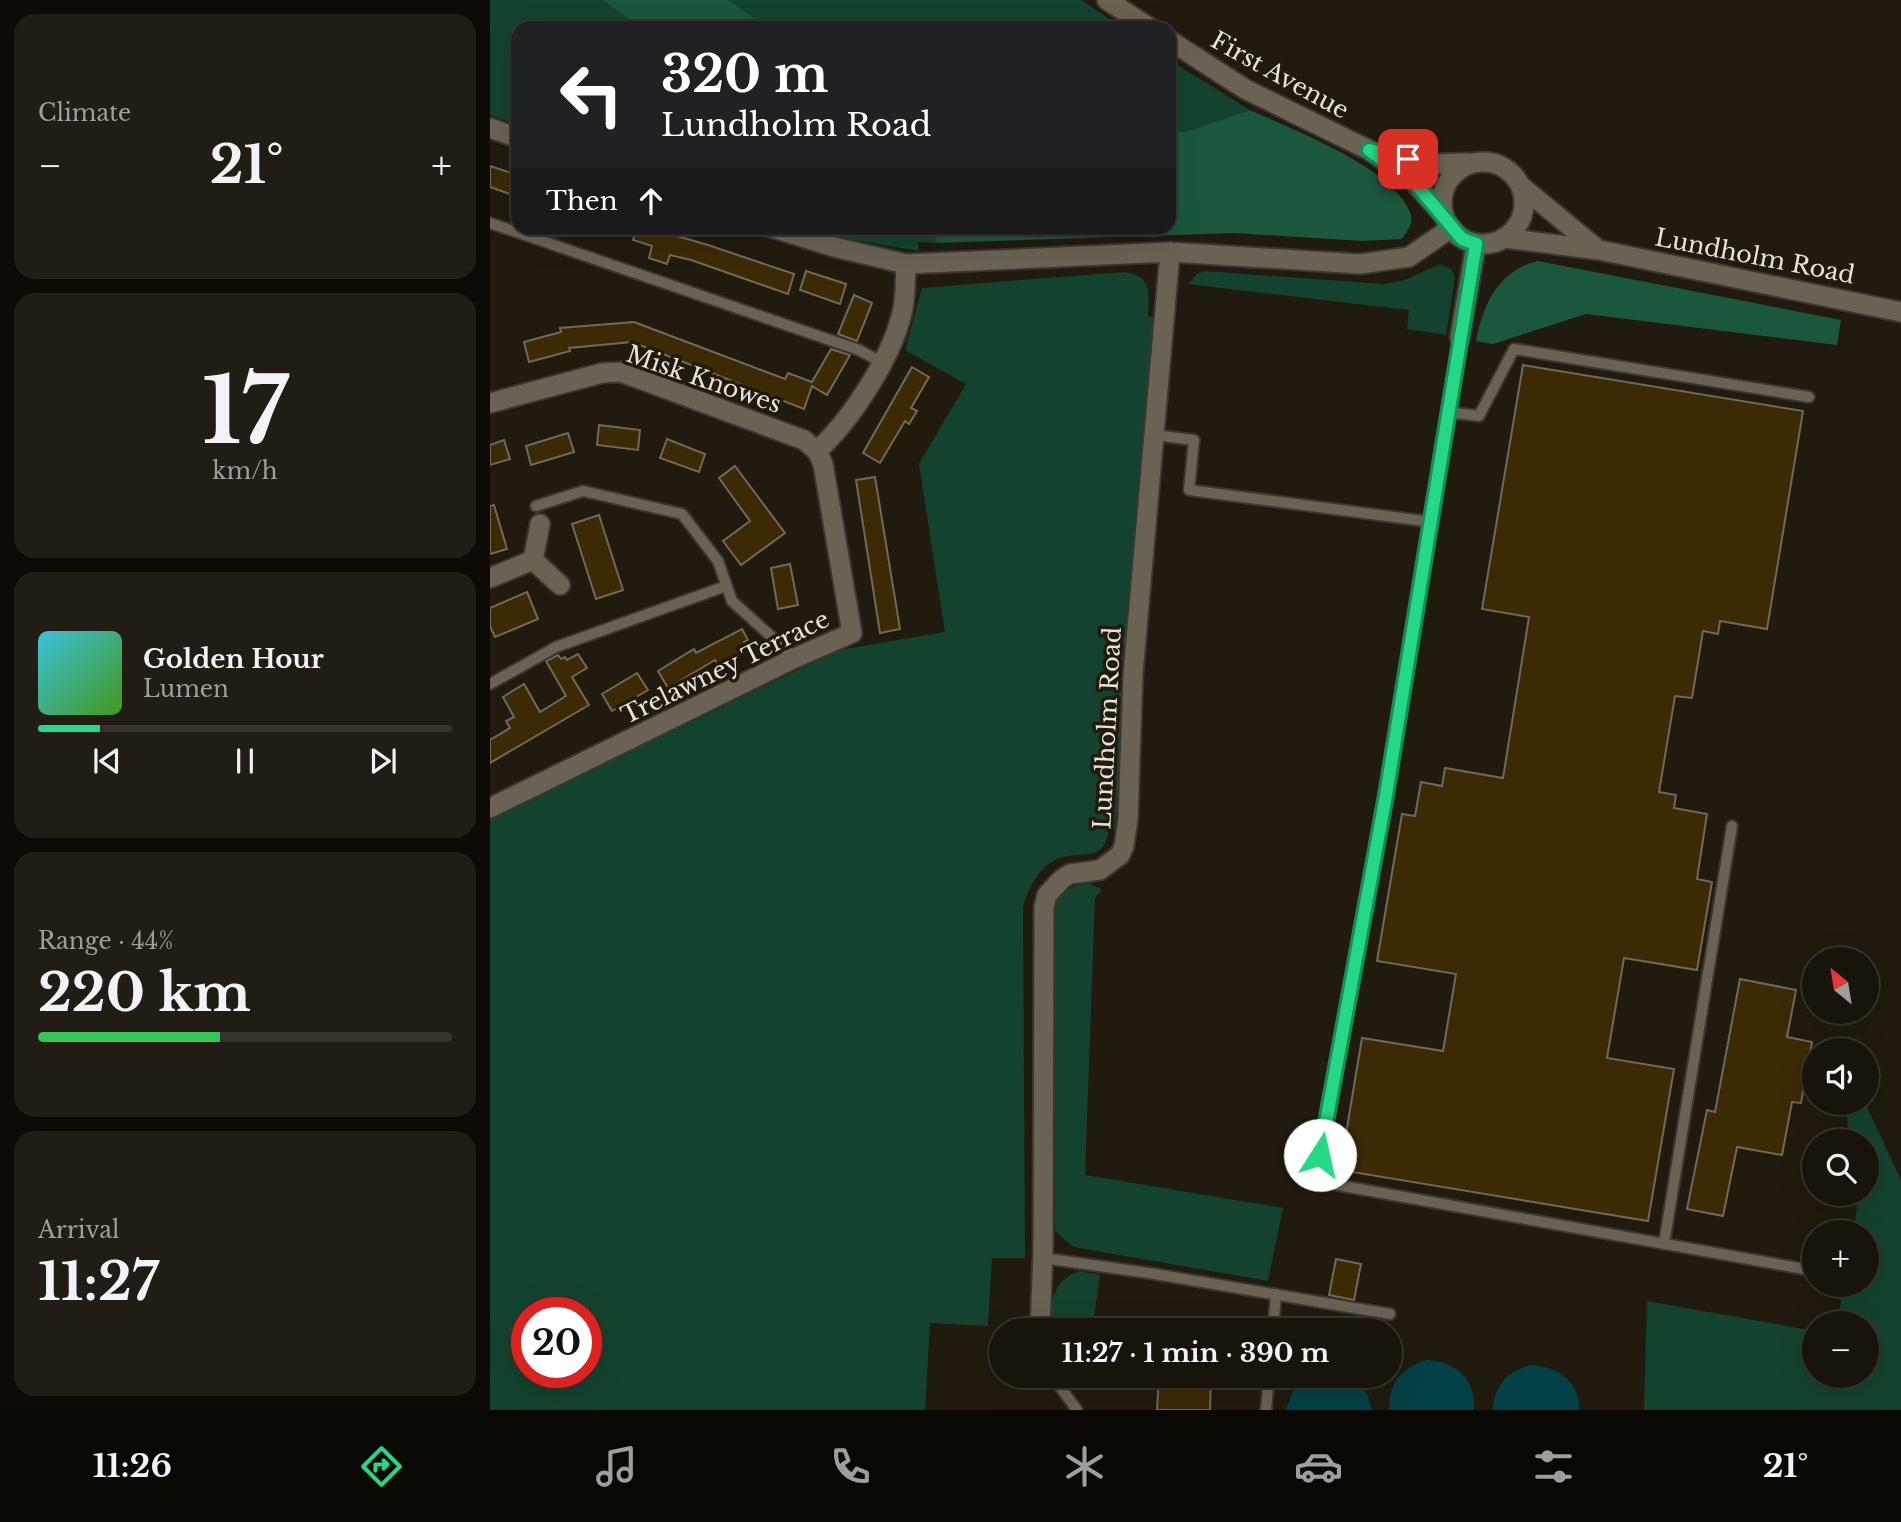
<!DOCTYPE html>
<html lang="en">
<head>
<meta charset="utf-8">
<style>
	body { margin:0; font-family:"Libre Baskerville",serif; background:#221d14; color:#f1f3f6; height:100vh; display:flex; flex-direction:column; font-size:26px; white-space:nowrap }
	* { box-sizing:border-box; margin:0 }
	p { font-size:23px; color:#9f9e9d }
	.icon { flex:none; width:38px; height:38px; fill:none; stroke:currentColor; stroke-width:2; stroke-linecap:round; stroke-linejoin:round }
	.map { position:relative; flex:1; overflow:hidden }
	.sheet { display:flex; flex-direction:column; gap:14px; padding:14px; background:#0e0b06; width:490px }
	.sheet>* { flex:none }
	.hud { position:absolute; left:21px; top:21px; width:665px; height:214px; border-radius:21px; box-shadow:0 7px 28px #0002,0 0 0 2px #37332c; background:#202124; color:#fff; overflow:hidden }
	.needle { width:46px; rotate:330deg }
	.buttons { position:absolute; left:1312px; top:947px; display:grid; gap:14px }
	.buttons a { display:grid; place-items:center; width:77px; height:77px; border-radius:50%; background:#19140b; box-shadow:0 7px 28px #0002,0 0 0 2px #37332c; font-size:35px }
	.speed { position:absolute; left:21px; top:1297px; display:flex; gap:14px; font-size:35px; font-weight:700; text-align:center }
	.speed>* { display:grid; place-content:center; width:91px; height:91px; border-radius:50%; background:#19140b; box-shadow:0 7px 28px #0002,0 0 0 2px #37332c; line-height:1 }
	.speed .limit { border:10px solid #d22; background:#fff; color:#111 }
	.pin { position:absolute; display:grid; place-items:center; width:60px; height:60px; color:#fff; margin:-30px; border-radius:14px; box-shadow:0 4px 10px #0006 }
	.me { position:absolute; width:77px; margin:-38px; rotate:10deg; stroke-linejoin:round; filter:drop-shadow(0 0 5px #0008) }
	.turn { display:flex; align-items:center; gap:24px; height:147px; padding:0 35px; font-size:32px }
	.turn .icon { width:91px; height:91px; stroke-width:2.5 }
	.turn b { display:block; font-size:49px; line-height:60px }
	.then { display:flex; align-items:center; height:66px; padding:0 35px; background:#0003; gap:14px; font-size:26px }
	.big { font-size:52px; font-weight:700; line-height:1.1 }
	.sheet .widget { flex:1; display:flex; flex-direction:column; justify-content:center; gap:10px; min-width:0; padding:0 24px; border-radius:21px; background:#221d14 }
	.sheet .dial { align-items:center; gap:0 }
	.dial b { font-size:91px; line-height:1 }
	.song { display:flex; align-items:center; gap:21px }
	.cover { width:84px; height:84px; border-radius:10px; background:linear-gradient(135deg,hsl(190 70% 55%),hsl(100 70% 35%)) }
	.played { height:7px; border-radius:4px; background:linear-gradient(90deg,#24d886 15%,#37332c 15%) }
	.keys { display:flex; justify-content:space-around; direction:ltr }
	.heat { display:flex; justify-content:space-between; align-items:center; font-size:38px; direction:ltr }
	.charge { height:10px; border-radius:5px; background:linear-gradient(90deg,#34c759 44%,#37332c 0) }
	.trip { position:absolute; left:499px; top:1318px; width:413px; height:70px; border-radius:35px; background:#19140b; box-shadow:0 7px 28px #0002,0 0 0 2px #37332c; font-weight:700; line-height:70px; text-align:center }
	.menu { display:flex; height:112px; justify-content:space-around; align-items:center; background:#0a0804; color:#9f9e9d }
	.menu .icon { width:49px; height:49px }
	.menu .current { color:#24d886 }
	.menu b { font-size:32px; color:#f1f3f6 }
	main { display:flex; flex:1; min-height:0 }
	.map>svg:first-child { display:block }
</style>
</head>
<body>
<main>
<section class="sheet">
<div class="widget"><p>Climate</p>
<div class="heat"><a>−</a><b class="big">21°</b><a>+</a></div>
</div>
<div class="widget dial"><b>17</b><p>km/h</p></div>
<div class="widget">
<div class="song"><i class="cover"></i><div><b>Golden Hour</b><p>Lumen</p></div></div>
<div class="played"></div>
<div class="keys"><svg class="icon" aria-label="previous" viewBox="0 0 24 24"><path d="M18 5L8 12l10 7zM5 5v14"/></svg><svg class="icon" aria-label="pause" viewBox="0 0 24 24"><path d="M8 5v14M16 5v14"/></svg><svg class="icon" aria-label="next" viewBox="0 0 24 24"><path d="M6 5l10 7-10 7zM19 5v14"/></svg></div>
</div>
<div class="widget"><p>Range · 44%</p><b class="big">220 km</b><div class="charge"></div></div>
<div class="widget"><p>Arrival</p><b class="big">11:27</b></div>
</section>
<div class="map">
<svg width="1411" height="1410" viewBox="0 0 1411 1410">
	<rect width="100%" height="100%" fill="#211a0f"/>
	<!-- green -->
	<g fill="#13432e" fill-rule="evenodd">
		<polygon points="0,0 592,0 632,28 28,28 28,125 0,115"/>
		<polygon points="679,60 760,110 695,132 679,132"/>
		<polygon points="323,228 443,228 447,243 428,242 429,251 353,238"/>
		<polygon points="950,264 961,269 965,277 956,335 917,329 919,310 698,284 707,274 714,271 894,284 915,280"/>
		<path d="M633 272C662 275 659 292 658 316L664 318 625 830 619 829C615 862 595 851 573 857 550 863 539 887 533 907L535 1258H502L498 1326 440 1323 435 1410H0V819L349 650 455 632 429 464 476 384 415 350 432 288ZM37 1312H96V1372H37Z"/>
		<path d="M599 883 612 890 605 898 595 1175 793 1208 778 1281 584 1247 565 1231 564 907C570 891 582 885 599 883Z"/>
		<polygon points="1355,1103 1375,1103 1411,1180 1411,1410 1154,1410 1157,1301 1325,1331 1325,1376 1377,1376 1377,1323 1347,1323 1354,1285 1377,1284 1377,1232 1363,1232 1367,1207 1366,1194 1377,1194 1377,1141 1360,1141"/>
		<path d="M589 1271 610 1275 602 1330 560 1329C561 1303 561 1282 589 1271Z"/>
	</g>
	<!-- forest -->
	<g fill="#1a573d">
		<polygon points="113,0 238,0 278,28 151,28"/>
		<path d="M760 110C801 129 908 169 921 215 923 224 917 232 912 239L872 241 744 233 447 243 443 228H679V132H695Z"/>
		<path d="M1048 261 1351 320 1347 345 1096 314 1003 344 986 341C993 304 1009 270 1048 261Z"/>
	</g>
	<!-- water -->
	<g fill="#034147">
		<path d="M936 1360C966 1362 986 1378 984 1410H899C899 1383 910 1369 936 1360Z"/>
		<path d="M1039 1365C1066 1366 1090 1380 1089 1410H1003C1004 1385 1017 1373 1039 1365Z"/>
		<path d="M821 1376C853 1376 874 1372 882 1410H796L804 1388Z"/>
	</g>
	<!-- building -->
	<g fill="#3c2a05" stroke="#70685b" stroke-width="2">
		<polygon points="0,166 28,175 28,197 0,187"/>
		<polygon points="148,228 159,228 218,245 304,274 298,294 201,260 180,255 177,264 159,258 162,246 143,240"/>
		<polygon points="316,271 356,284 350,304 310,290"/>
		<polygon points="364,295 382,303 367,341 348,334"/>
		<polygon points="144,322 295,379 298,373 322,382 341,349 360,355 337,395 322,386 314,409 142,342 79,348 80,351 39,362 34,342 71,332 70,328"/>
		<polygon points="1033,365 1313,411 1277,629 1230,621 1228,634 1213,631 1202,698 1185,696 1169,792 1186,795 1184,808 1217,814 1207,879 1222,882 1207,970 1134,958 1117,1058 1184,1069 1158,1221 850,1170 872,1038 953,1051 966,974 887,961 912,814 925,816 931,782 952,786 955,768 1013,778 1039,617 992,609"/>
		<polygon points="422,367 439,377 421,408 427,411 419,424 415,421 390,463 373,453"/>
		<polygon points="109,425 150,430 148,450 107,445"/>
		<polygon points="78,433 84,452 41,465 36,446"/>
		<polygon points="177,439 215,454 209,472 170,458"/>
		<polygon points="14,440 20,459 0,465 0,445"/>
		<polygon points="245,466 295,533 251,565 233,541 260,521 229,478"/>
		<polygon points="385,477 410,629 390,633 366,480"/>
		<polygon points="4,505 17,549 0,554 0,506"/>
		<polygon points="109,515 133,590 106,599 82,524"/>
		<polygon points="300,564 308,605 288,609 281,568"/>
		<polygon points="37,592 48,619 5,637 0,626 0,608"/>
		<polygon points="252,629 258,640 254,642 257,649 228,665 225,660 178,688 168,671 204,649 206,653"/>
		<polygon points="88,654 97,668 82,677 99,705 0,763 0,740 20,728 16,721 24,717 13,697 34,684 50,712 76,696 56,661 68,655 71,659 75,657 77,660"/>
		<polygon points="147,673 158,690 122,711 112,694"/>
		<polygon points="1250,979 1306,990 1297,1037 1322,1042 1311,1103 1302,1102 1292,1155 1247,1147 1233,1216 1197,1209 1217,1110 1225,1112"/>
		<polygon points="846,1259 871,1264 864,1300 839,1295"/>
		<polygon points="669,1376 721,1378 720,1410 667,1410"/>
	</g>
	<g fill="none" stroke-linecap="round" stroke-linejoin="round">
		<!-- service casing -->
		<g stroke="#3b3630" stroke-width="14">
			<g id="service">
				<polyline points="0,223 369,350 391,362"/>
				<polyline points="970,337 896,795 825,1181 1325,1271"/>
				<polyline points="957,412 989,416 1024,349 1319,397"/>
				<polyline points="664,435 704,440 699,490 942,522"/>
				<polyline points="46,506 93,491 192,514 228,561 242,601 305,658"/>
				<polyline points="0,684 66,647 236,586"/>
				<polyline points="1174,1244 1242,826"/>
				<polyline points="553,1258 665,1274 900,1314"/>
				<polyline points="783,1330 786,1294"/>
				<polyline points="562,1376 587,1410"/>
				<polyline points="776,1410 779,1376"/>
			</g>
		</g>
		<!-- minor casing -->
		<g stroke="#3b3630" stroke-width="23">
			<g id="minor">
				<polyline points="617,0 660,28"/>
				<polyline points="679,40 755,89 879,150 924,182 954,216"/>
				<polyline points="0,128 28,138"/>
				<polyline points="891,153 938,164 978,163"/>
				<circle cx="993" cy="203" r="41"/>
				<polyline points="1031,186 1105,247"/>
				<polyline points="283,228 344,247 416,264 680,252 870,264 919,257 961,228"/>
				<polyline points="1014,238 1109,250 1411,312"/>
				<polyline points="970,337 986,244"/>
				<polyline points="0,403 112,373 131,372 314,440 327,451 333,464 362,633 305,658 0,808"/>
				<path d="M327 451C361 420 401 359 412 313 416 298 415 280 416 264"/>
				<polyline points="43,560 70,585"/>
				<polyline points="0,578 43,560 50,524"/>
				<polyline points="550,1329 553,1252 554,907 557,895 572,879 580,874 610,870 630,855 634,846 638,819 643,674 680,252"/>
			</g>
		</g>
		<!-- service -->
		<use href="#service" stroke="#6a6255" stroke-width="10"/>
		<!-- minor -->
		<use href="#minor" stroke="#6a6255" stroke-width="19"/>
	</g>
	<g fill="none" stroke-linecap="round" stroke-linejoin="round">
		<!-- route casing -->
		<g stroke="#178c57" stroke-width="18">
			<polyline id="route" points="830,1155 896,795 986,244 972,239 924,182 879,150 918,159"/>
		</g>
		<!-- route -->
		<use href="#route" stroke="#24d886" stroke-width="12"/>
	</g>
	<g text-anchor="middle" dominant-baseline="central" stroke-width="7" stroke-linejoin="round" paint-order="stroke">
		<!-- street labels -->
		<g font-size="24" fill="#e7e2da" stroke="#211a0f">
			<text transform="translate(790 75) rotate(29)">First Avenue</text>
			<text transform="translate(1265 256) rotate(11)">Lundholm Road</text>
			<text transform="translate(214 379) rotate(19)">Misk Knowes</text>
			<text transform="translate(235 667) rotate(-26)">Trelawney Terrace</text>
			<text transform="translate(617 728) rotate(-87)">Lundholm Road</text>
		</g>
	</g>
</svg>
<div class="buttons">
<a><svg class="needle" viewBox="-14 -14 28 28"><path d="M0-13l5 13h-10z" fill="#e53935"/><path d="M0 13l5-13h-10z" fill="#9f9e9d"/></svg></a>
<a><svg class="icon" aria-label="sound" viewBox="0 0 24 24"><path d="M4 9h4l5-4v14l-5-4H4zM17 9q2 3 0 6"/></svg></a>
<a><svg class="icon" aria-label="search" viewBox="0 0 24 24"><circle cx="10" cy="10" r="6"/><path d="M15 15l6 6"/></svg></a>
<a>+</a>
<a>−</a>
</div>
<div class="speed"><div class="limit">20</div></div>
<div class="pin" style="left:918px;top:159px;background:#d93025"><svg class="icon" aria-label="arrive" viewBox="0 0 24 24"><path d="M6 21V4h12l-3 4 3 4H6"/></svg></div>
<svg class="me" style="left:830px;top:1155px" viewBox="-20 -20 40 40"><circle r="19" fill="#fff"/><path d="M0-13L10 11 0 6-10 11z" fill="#24d886"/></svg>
<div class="trip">11:27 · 1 min · 390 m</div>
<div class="hud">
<div class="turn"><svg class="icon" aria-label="left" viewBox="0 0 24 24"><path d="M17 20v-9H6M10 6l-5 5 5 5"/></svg><div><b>320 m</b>Lundholm Road</div></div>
<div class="then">Then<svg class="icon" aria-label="ahead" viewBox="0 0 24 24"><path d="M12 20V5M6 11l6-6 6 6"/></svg></div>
</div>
</div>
</main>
<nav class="menu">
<b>11:26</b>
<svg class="icon current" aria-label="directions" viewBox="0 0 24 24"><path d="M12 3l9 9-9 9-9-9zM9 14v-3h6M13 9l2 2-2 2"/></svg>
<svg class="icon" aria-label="music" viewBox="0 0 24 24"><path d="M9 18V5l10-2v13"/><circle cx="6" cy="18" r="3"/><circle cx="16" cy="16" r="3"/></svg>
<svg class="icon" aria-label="phone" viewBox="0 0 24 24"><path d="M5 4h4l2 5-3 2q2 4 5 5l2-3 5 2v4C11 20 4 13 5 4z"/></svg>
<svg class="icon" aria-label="climate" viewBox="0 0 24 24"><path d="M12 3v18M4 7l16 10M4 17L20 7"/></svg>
<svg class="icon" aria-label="car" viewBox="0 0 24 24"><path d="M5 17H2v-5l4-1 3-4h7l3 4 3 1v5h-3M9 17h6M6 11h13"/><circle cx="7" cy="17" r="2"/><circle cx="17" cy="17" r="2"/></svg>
<svg class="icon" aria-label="filters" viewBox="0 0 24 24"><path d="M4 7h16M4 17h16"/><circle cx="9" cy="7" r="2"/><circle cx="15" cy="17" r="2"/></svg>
<b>21°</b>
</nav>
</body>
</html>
